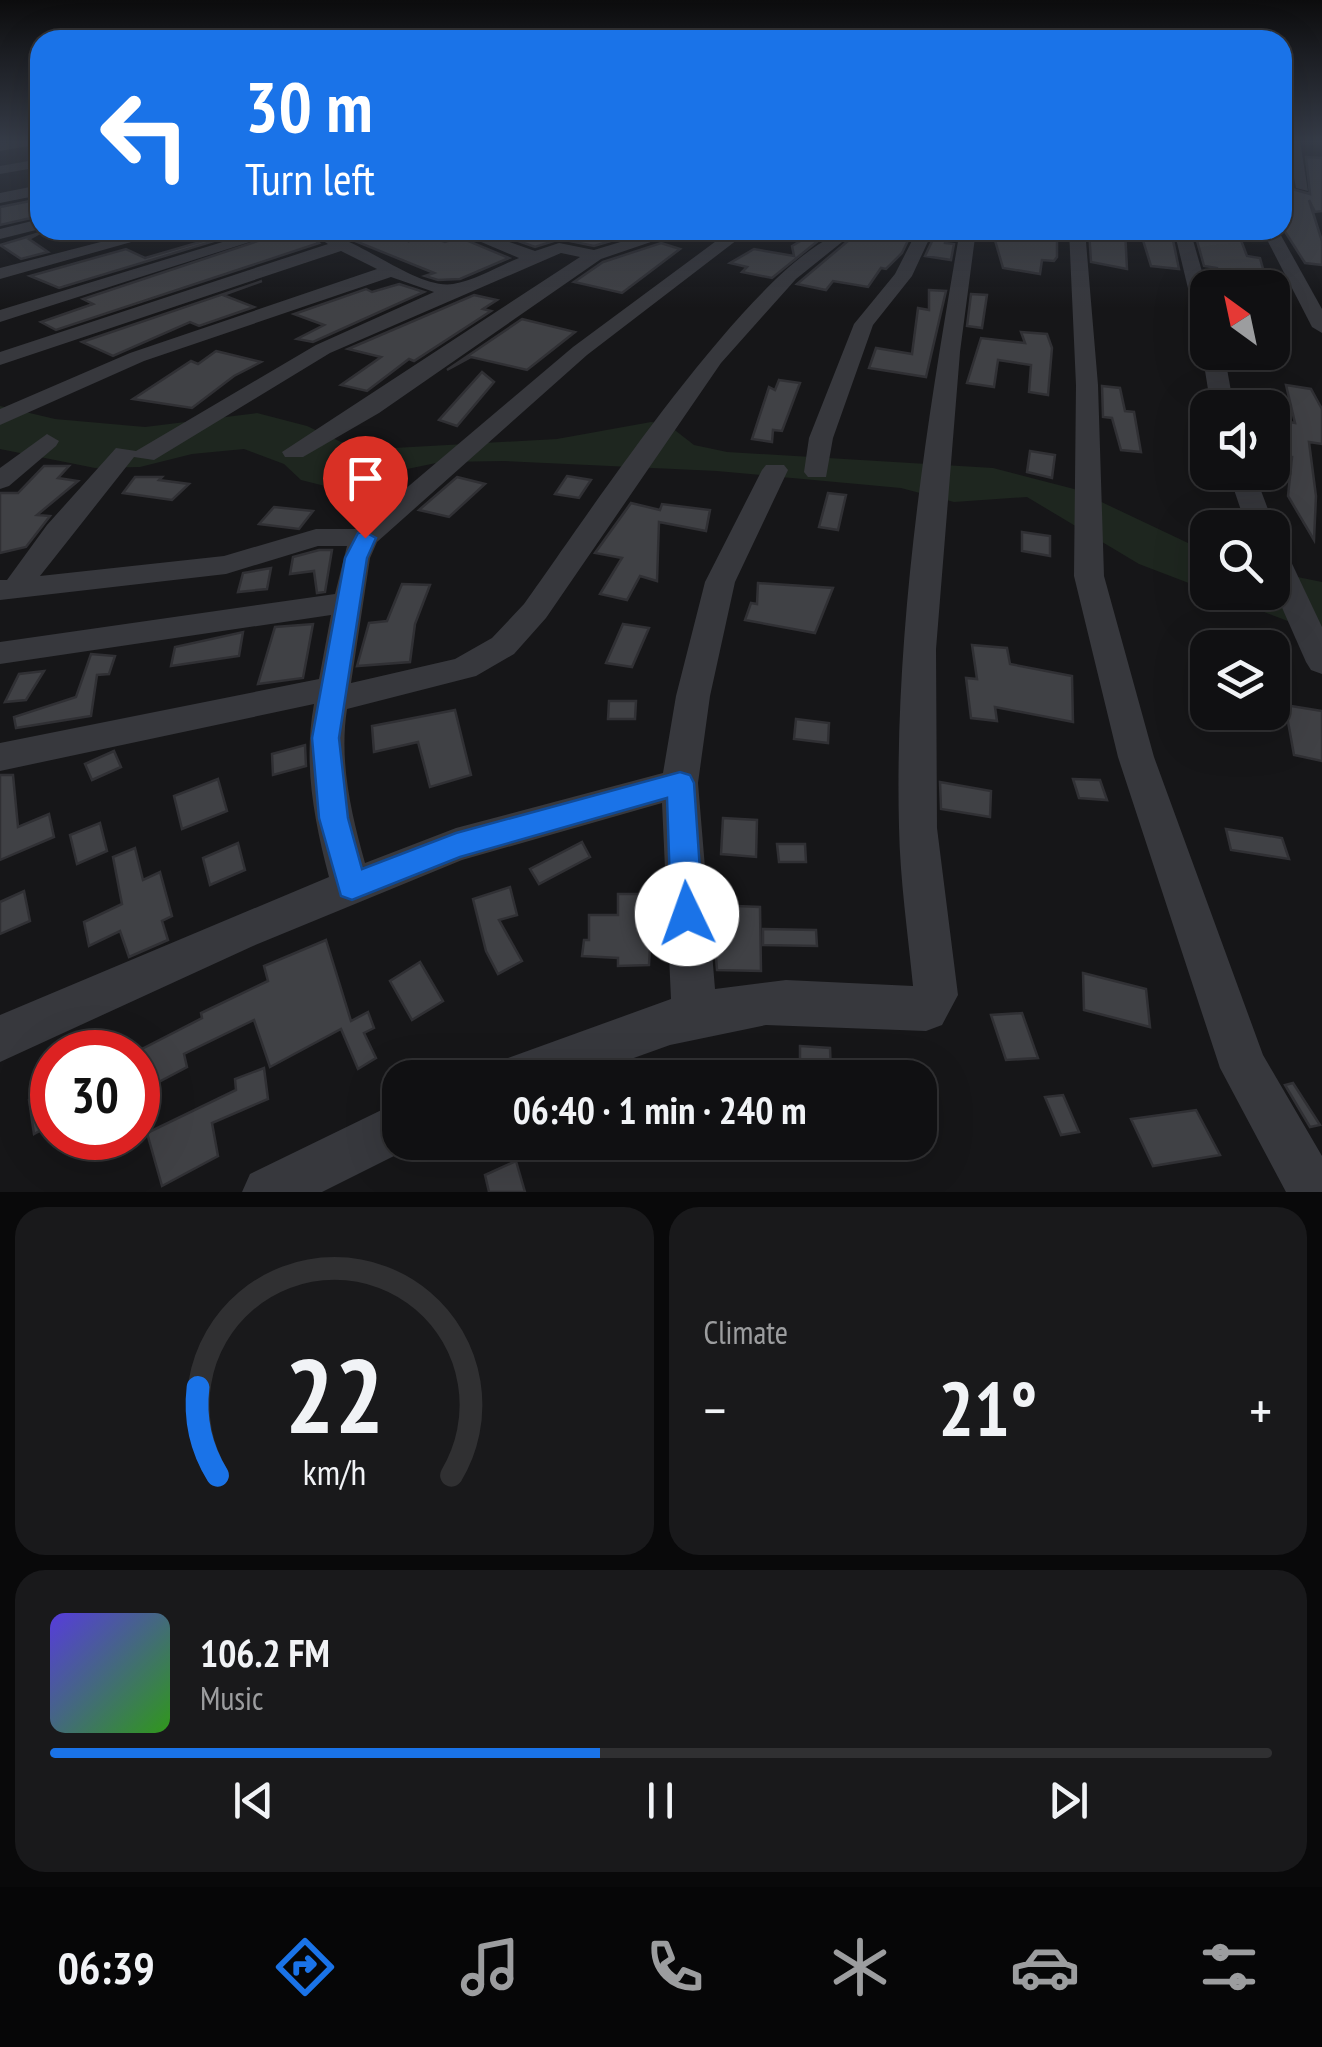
<!DOCTYPE html>
<html lang="en">
<head>
<meta charset="utf-8">
<style>
	body { margin:0; font-family:"PT Sans Narrow",sans-serif; background:#19191b; color:#f1f3f6; height:100vh; display:flex; flex-direction:column; font-size:38px; white-space:nowrap }
	* { box-sizing:border-box; margin:0 }
	p { font-size:32px; color:#9c9d9f }
	.icon { flex:none; width:55px; height:55px; fill:none; stroke:currentColor; stroke-width:2; stroke-linecap:round; stroke-linejoin:round }
	.map { position:relative; height:1192px; overflow:hidden }
	.sheet { display:flex; flex-direction:column; gap:15px; padding:15px; background:#09090a; flex:1 }
	.sheet>* { flex:none }
	.hud { position:absolute; left:30px; top:30px; width:1262px; height:210px; border-radius:30px; box-shadow:0 10px 40px #0002,0 0 0 2px #303032; background:#1a73e8; color:#fff; overflow:hidden }
	.needle { width:65px; rotate:327deg }
	.tools { position:absolute; left:1190px; top:270px; display:grid; gap:20px }
	.tools a { display:grid; place-items:center; width:100px; height:100px; border-radius:20px; background:#101012; box-shadow:0 10px 40px #0002,0 0 0 2px #303032; font-size:50px }
	.speed { position:absolute; left:30px; top:1030px; display:flex; gap:20px; font-size:50px; font-weight:700; text-align:center }
	.speed>* { display:grid; place-content:center; width:130px; height:130px; border-radius:50%; background:#101012; box-shadow:0 10px 40px #0002,0 0 0 2px #303032; line-height:1 }
	.speed .limit { border:15px solid #d22; background:#fff; color:#111 }
	.pin { position:absolute; display:grid; place-items:center; width:85px; height:85px; color:#fff; margin:-102px -42px; border-radius:50% 50% 50% 0; rotate:-45deg; box-shadow:0 0 10px #0007 }
	.pin .icon { rotate:45deg }
	.me { position:absolute; width:110px; margin:-55px; rotate:357deg; stroke-linejoin:round; filter:drop-shadow(0 0 8px #0008) }
	.turn { display:flex; align-items:center; gap:35px; height:210px; padding:0 50px; font-size:45px }
	.turn .icon { width:130px; height:130px; stroke-width:2.5 }
	.turn b { display:block; font-size:70px; line-height:85px }
	.big { font-size:75px; font-weight:800; line-height:1.1 }
	.sheet .tile { flex:1; display:flex; flex-direction:column; justify-content:center; gap:15px; min-width:0; padding:0 35px; border-radius:30px; background:#19191b }
	.sheet .dial { align-items:center; gap:0 }
	.dial svg { height:260px; overflow:visible; fill:none; stroke:#303032; stroke-width:7; stroke-linecap:round; text-anchor:middle }
	.dial text { fill:#f1f3f6; stroke:none }
	.song { display:flex; align-items:center; gap:30px }
	.cover { width:120px; height:120px; border-radius:15px; background:linear-gradient(135deg,hsl(250 70% 55%),hsl(110 70% 35%)) }
	.played { height:10px; border-radius:5px; background:linear-gradient(90deg,#1a73e8 45%,#303032 45%) }
	.keys { display:flex; justify-content:space-around; direction:ltr }
	.heat { display:flex; justify-content:space-between; align-items:center; font-size:55px; direction:ltr }
	.sheet .tiles { flex:1; display:grid; gap:15px; grid-template-columns:1fr 1fr }
	.tile:last-child { grid-column:span 2 }
	.trip { position:absolute; left:382px; top:1060px; width:555px; height:100px; border-radius:30px; background:#101012; box-shadow:0 10px 40px #0002,0 0 0 2px #303032; font-weight:800; line-height:100px; text-align:center }
	.tabs { display:flex; height:160px; justify-content:space-around; align-items:center; background:#060607; color:#9c9d9f }
	.tabs .icon { width:70px; height:70px }
	.tabs .selected { color:#1a73e8 }
	.tabs b { font-size:45px; color:#f1f3f6 }
	.map>svg:first-child { display:block }
</style>
</head>
<body>
<div class="map">
<svg width="1322" height="1192" viewBox="0 0 1322 1192">
	<rect width="100%" height="100%" fill="#161618"/>
	<!-- green -->
	<g fill="#1e261f">
		<polygon points="0,406 55,419 145,427 257,413 307,426 341,442 376,449 557,439 651,422 667,424 694,445 727,452 993,468 1074,489 1207,552 1207,590 1139,564 1027,497 954,502 901,488 717,471 505,461 441,462 325,486 301,480 284,464 244,449 192,454 140,467 95,468 0,449"/>
		<polygon points="1273,572 1322,582 1322,634 1214,593 1272,592"/>
	</g>
	<!-- building -->
	<g fill="#404145" stroke="#303034" stroke-width="2.5">
		<polygon points="1306,157 1322,158 1322,211 1315,212 1309,200 1322,241 1322,265 1305,263 1282,227 1282,160 1287,160 1292,189 1310,194"/>
		<polygon points="40,199 40,216 0,225 0,207"/>
		<polygon points="291,230 302,230 319,243 56,330 41,322 93,304 83,299"/>
		<polygon points="328,230 408,230 409,241 426,235 445,242 459,237 509,258 460,279 438,280 425,276 434,273"/>
		<polygon points="487,230 598,230 631,235 594,246 560,239 535,247"/>
		<polygon points="861,230 913,230 902,253 886,269 881,268 868,287 833,281 826,290 797,284"/>
		<polygon points="927,230 947,231 945,243 954,244 951,260 925,256 934,237"/>
		<polygon points="992,230 1057,230 1057,257 1054,261 1042,260 1040,274 1003,268"/>
		<polygon points="1089,230 1125,230 1127,269 1091,262"/>
		<polygon points="1194,230 1239,235 1247,256 1260,258 1267,283 1219,277 1217,268 1204,266"/>
		<polygon points="40,233 29,239 48,252 21,259 0,245"/>
		<polygon points="807,237 819,240 772,278 742,272 747,267 730,263 754,249 794,256 792,246"/>
		<polygon points="1142,237 1173,240 1179,269 1151,266"/>
		<polygon points="210,239 214,241 59,288 30,276 126,249 145,258"/>
		<polygon points="661,243 680,249 622,293 574,282 603,262"/>
		<polygon points="262,281 223,295 254,307 199,326 190,322 113,356 82,342"/>
		<polygon points="399,284 424,292 313,342 297,339 324,325 294,314 366,289 372,292"/>
		<polygon points="929,290 946,291 926,377 869,368 876,348 912,354 918,308 929,310"/>
		<polygon points="971,294 987,295 982,328 967,326"/>
		<polygon points="474,295 497,300 483,309 491,311 414,361 409,359 367,391 341,385 381,357 348,349"/>
		<polygon points="522,319 575,332 527,370 471,357 447,370"/>
		<polygon points="1021,332 1047,334 1052,348 1048,395 1029,392 1031,365 998,360 994,387 967,383 981,338 1025,343"/>
		<polygon points="216,351 261,362 234,376 192,408 133,399 191,361 198,364"/>
		<polygon points="482,372 494,382 457,426 439,420"/>
		<polygon points="779,380 800,383 782,431 773,430 772,442 752,439 769,387 775,390"/>
		<polygon points="1286,385 1311,389 1322,409 1322,444 1309,442 1316,496 1314,540 1288,496 1292,457 1272,453 1272,419 1295,423"/>
		<polygon points="1102,386 1120,388 1125,411 1134,412 1141,452 1121,450 1112,418 1103,417"/>
		<polygon points="1030,451 1055,455 1052,478 1027,472"/>
		<polygon points="44,466 69,466 58,478 78,481 37,515 50,516 26,547 0,553 0,493 18,493"/>
		<polygon points="567,476 591,480 579,498 555,494"/>
		<polygon points="135,477 162,477 159,480 189,484 172,500 123,493"/>
		<polygon points="457,477 485,484 449,517 419,510"/>
		<polygon points="828,493 846,495 838,530 819,527"/>
		<polygon points="631,503 660,510 662,504 710,510 706,531 659,522 657,581 640,576 627,600 600,594 622,558 595,553"/>
		<polygon points="274,507 313,511 299,529 259,524"/>
		<polygon points="1022,532 1050,536 1050,556 1022,551"/>
		<polygon points="319,550 332,550 325,592 317,593 314,571 290,574 293,557"/>
		<polygon points="271,568 267,589 238,592 243,573"/>
		<polygon points="758,583 833,588 815,633 745,620 751,603 757,604"/>
		<polygon points="402,584 430,585 415,624 410,662 357,666 369,623 387,621"/>
		<polygon points="313,624 303,678 258,684 275,627"/>
		<polygon points="623,624 649,628 632,667 606,663"/>
		<polygon points="243,632 239,656 171,666 175,647"/>
		<polygon points="972,645 1007,648 1010,664 1072,676 1073,722 995,707 997,721 971,718 966,678 977,679"/>
		<polygon points="91,654 115,656 109,674 97,675 91,716 16,728 14,717 76,697"/>
		<polygon points="44,671 26,700 5,702 19,674"/>
		<polygon points="609,701 636,701 635,719 608,719"/>
		<polygon points="1285,705 1322,711 1322,761 1294,755"/>
		<polygon points="455,710 471,775 430,787 418,742 374,752 372,726"/>
		<polygon points="796,719 829,723 828,743 794,739"/>
		<polygon points="305,745 306,766 273,775 272,754"/>
		<polygon points="114,751 121,767 92,780 85,764"/>
		<polygon points="0,775 13,775 18,827 49,814 54,837 0,860"/>
		<polygon points="218,779 227,811 182,829 174,796"/>
		<polygon points="1073,779 1100,780 1107,800 1079,798"/>
		<polygon points="940,782 991,791 990,817 941,809"/>
		<polygon points="723,818 757,820 756,857 721,854"/>
		<polygon points="100,823 107,851 77,864 70,835"/>
		<polygon points="1226,829 1282,838 1289,859 1231,850"/>
		<polygon points="582,842 590,857 539,884 530,869"/>
		<polygon points="238,843 245,870 210,885 203,858"/>
		<polygon points="777,844 805,844 806,862 779,862"/>
		<polygon points="135,848 143,880 160,872 172,916 162,921 168,940 129,957 120,931 89,946 84,922 122,904 113,857"/>
		<polygon points="510,887 517,915 499,920 522,961 498,974 486,951 473,899"/>
		<polygon points="24,891 30,921 0,934 0,902"/>
		<polygon points="618,894 653,894 649,965 618,966 618,958 582,956 584,940 589,940 589,915 618,915"/>
		<polygon points="712,905 760,907 761,971 717,970"/>
		<polygon points="763,929 816,930 817,946 763,945"/>
		<polygon points="326,940 351,1021 368,1012 374,1028 364,1033 376,1058 358,1069 341,1029 270,1067 254,1020 184,1054 187,1067 138,1093 138,1051 202,1018 201,1013 268,981 264,966"/>
		<polygon points="420,962 443,1001 412,1020 390,981"/>
		<polygon points="1083,973 1146,989 1150,1027 1084,1010"/>
		<polygon points="1022,1013 1038,1058 1006,1060 991,1015"/>
		<polygon points="800,1046 830,1048 831,1072 800,1069"/>
		<polygon points="264,1068 268,1099 212,1123 218,1156 162,1186 147,1133 236,1090 235,1079"/>
		<polygon points="1293,1083 1320,1125 1310,1127 1285,1085"/>
		<polygon points="52,1087 52,1124 34,1134 29,1100"/>
		<polygon points="1063,1095 1079,1132 1061,1135 1045,1097"/>
		<polygon points="1196,1110 1220,1155 1153,1166 1131,1119"/>
		<polygon points="516,1161 525,1192 489,1192 485,1175"/>
	</g>
	<g fill="none" stroke-linecap="round" stroke-linejoin="round">
		<!-- minor -->
		<g fill="#37383d" fill-rule="evenodd">
			<polygon points="40,141 40,144 0,151 0,143"/>
			<polygon points="1287,141 1300,141 1308,191 1296,188"/>
			<polygon points="40,159 40,167 0,174 0,166"/>
			<polygon points="40,185 40,195 0,203 0,193"/>
			<polygon points="40,219 40,229 0,239 0,229"/>
			<polygon points="147,230 174,230 0,279 0,268"/>
			<polygon points="262,230 287,230 0,322 0,310"/>
			<path d="M306 230C353 230 413 290 453 284 474 281 499 266 519 258L453 230H476L535 251 559 243 594 250 660 230H686L601 259 379 413 303 457H285L282 452 580 257 561 253 330 353 154 460 134 457 40 576 224 556 316 529H358L573 347 731 230H750L587 355 377 542 370 558 351 683 455 659 492 638 524 604C578 530 773 230 857 230L796 279 721 363 546 618 514 654 476 676 347 709C339 761 351 813 365 863L456 828 663 773 676 696 705 582 762 470 766 465H784L788 470 735 582 710 696 698 783 715 989 786 980 913 986C908 934 900 880 899 827 894 629 926 425 960 230H976L960 352 936 649 937 828 958 995 942 1025 926 1031 766 1025 670 1045 578 1078H493L500 1061 671 999 662 803 462 860 253 946 0 1062V1015L329 877C314 820 303 763 314 704L0 771V743L319 679 331 615 0 664V642L335 594 347 546H318L226 574 0 600V580H7L47 525 116 448 136 451 316 345 434 292 391 277 144 361 0 425V409L130 353 377 269 341 251 0 365V352L328 244Z"/>
			<polygon points="1069,230 1085,230 1098,385 1104,576 1154,757 1263,1055 1322,1156 1322,1192 1286,1192 1220,1068 1118,757 1074,576 1076,385"/>
			<polygon points="1174,230 1190,230 1208,292 1208,336 1198,330"/>
			<polygon points="1262,230 1278,230 1322,309 1322,333 1312,327"/>
			<polygon points="917,231 931,235 912,276 873,325 833,438 826,477 808,477 804,472 809,438 854,324 895,274"/>
			<polygon points="1208,347 1208,352 1224,352 1234,408 1211,408 1202,352"/>
			<polygon points="47,434 59,441 56,446 9,486 0,489 0,468"/>
			<polygon points="1228,472 1254,472 1275,528 1272,531 1272,528 1247,528"/>
			<polygon points="1272,542 1286,551 1322,627 1322,674 1311,670 1306,662 1272,585"/>
			<polygon points="400,1101 400,1142 418,1144 322,1192 242,1192 250,1174"/>
		</g>
	</g>
	<!-- sky -->
	<linearGradient id="sky" x2="0" y2="1"><stop stop-color="#0c0c0d"/><stop offset="0.46" stop-color="#363c48"/><stop offset="1" stop-color="#363c48" stop-opacity="0"/></linearGradient>
	<rect width="1322" height="308" fill="url(#sky)"/>
	<!-- route -->
	<polygon fill="#1a73e8" stroke="#114b97" stroke-width="2.5" points="365,532 376,538 367,558 339,738 348,818 362,869 456,833 680,772 690,775 694,783 703,914 698,924 687,928 676,924 671,914 667,798 460,857 352,900 341,896 319,818 312,738 345,558 358,533"/>
</svg>
<div class="tools">
<a><svg class="needle" viewBox="-14 -14 28 28"><path d="M0-13l5 13h-10z" fill="#e53935"/><path d="M0 13l5-13h-10z" fill="#9c9d9f"/></svg></a>
<a><svg class="icon" aria-label="sound" viewBox="0 0 24 24"><path d="M4 9h4l5-4v14l-5-4H4zM17 9q2 3 0 6"/></svg></a>
<a><svg class="icon" aria-label="search" viewBox="0 0 24 24"><circle cx="10" cy="10" r="6"/><path d="M15 15l6 6"/></svg></a>
<a><svg class="icon" aria-label="layers" viewBox="0 0 24 24"><path d="M12 4l9 5-9 5-9-5zM3 14l9 5 9-5"/></svg></a>
</div>
<div class="speed"><div class="limit">30</div></div>
<div class="pin" style="left:365px;top:538px;background:#d93025"><svg class="icon" aria-label="arrive" viewBox="0 0 24 24"><path d="M6 21V4h12l-3 4 3 4H6"/></svg></div>
<svg class="me" style="left:687px;top:914px" viewBox="-20 -20 40 40"><circle r="19" fill="#fff"/><path d="M0-13L10 11 0 6-10 11z" fill="#1a73e8"/></svg>
<div class="trip">06:40 · 1 min · 240 m</div>
<div class="hud">
<div class="turn"><svg class="icon" aria-label="left" viewBox="0 0 24 24"><path d="M17 20v-9H6M10 6l-5 5 5 5"/></svg><div><b>30 m</b>Turn left</div></div>
</div>
</div>
<section class="sheet">
<div class="tiles">
<div class="tile dial"><svg viewBox="0 0 100 80">
<path d="M14 69A42 42 0 1 1 86 69"/>
<path d="M14 69A42 42 0 0 1 8 42" stroke="#1a73e8"/>
<text x="50" y="56" font-size="32" font-weight="700">22</text>
<text x="50" y="72" font-size="11">km/h</text>
</svg></div>
<div class="tile"><p>Climate</p>
<div class="heat"><a>−</a><b class="big">21°</b><a>+</a></div>
</div>
<div class="tile">
<div class="song"><i class="cover"></i><div><b>106.2 FM</b><p>Music</p></div></div>
<div class="played"></div>
<div class="keys"><svg class="icon" aria-label="previous" viewBox="0 0 24 24"><path d="M18 5L8 12l10 7zM5 5v14"/></svg><svg class="icon" aria-label="pause" viewBox="0 0 24 24"><path d="M8 5v14M16 5v14"/></svg><svg class="icon" aria-label="next" viewBox="0 0 24 24"><path d="M6 5l10 7-10 7zM19 5v14"/></svg></div>
</div>
</div>
</section>
<nav class="tabs">
<b>06:39</b>
<svg class="icon selected" aria-label="directions" viewBox="0 0 24 24"><path d="M12 3l9 9-9 9-9-9zM9 14v-3h6M13 9l2 2-2 2"/></svg>
<svg class="icon" aria-label="music" viewBox="0 0 24 24"><path d="M9 18V5l10-2v13"/><circle cx="6" cy="18" r="3"/><circle cx="16" cy="16" r="3"/></svg>
<svg class="icon" aria-label="phone" viewBox="0 0 24 24"><path d="M5 4h4l2 5-3 2q2 4 5 5l2-3 5 2v4C11 20 4 13 5 4z"/></svg>
<svg class="icon" aria-label="climate" viewBox="0 0 24 24"><path d="M12 3v18M4 7l16 10M4 17L20 7"/></svg>
<svg class="icon" aria-label="car" viewBox="0 0 24 24"><path d="M5 17H2v-5l4-1 3-4h7l3 4 3 1v5h-3M9 17h6M6 11h13"/><circle cx="7" cy="17" r="2"/><circle cx="17" cy="17" r="2"/></svg>
<svg class="icon" aria-label="filters" viewBox="0 0 24 24"><path d="M4 7h16M4 17h16"/><circle cx="9" cy="7" r="2"/><circle cx="15" cy="17" r="2"/></svg>
</nav>
</body>
</html>
